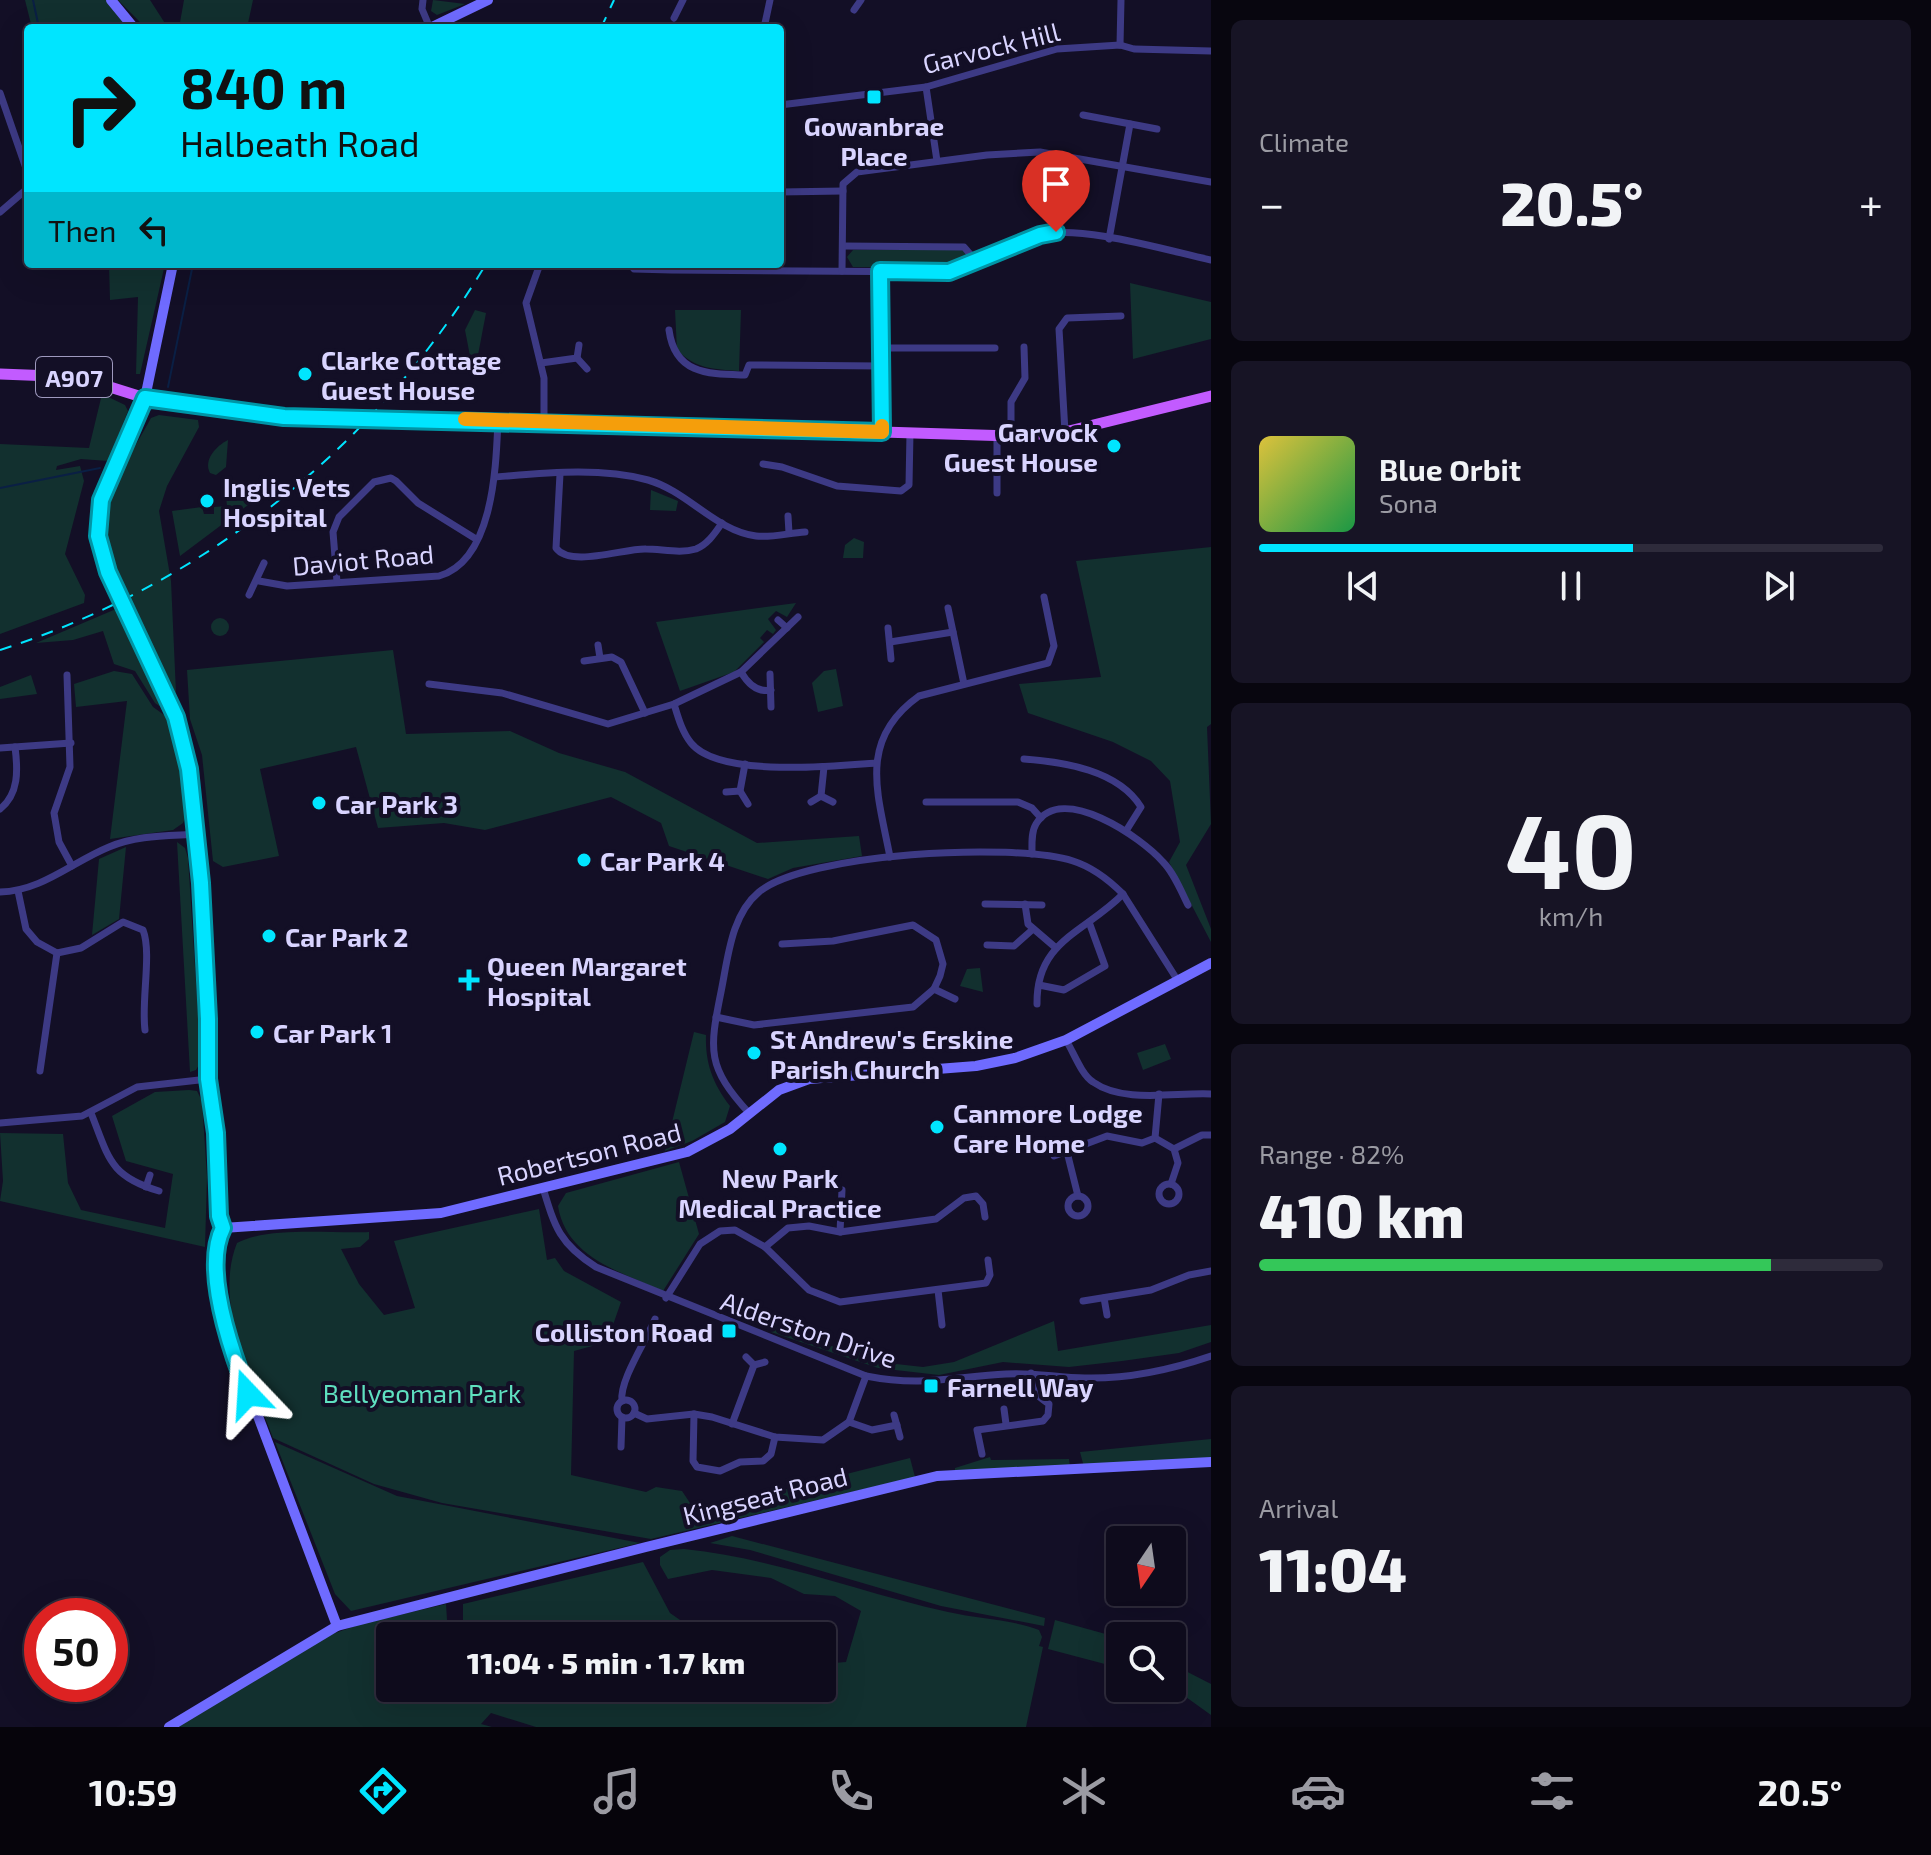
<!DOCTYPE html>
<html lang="en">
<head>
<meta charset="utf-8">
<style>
	body { margin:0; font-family:"Exo 2",sans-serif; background:#171425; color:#f1f3f6; height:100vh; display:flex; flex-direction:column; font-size:30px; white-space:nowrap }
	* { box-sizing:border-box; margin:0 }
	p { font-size:26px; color:#9b9ba3 }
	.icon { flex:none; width:44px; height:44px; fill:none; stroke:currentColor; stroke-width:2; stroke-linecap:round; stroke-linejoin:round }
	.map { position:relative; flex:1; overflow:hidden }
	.details { display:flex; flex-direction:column; gap:20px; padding:20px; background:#08060f; width:720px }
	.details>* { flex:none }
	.hud { position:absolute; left:24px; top:24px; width:760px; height:244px; border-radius:8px; box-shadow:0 8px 32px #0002,0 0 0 2px #2e2b3b; background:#00e5ff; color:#111; overflow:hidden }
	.needle { width:52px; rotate:193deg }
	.buttons { position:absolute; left:1106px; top:1526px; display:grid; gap:16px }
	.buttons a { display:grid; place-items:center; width:80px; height:80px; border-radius:8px; background:#0e0b1c; box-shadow:0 8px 32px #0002,0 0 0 2px #2e2b3b; font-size:40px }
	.speed { position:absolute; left:24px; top:1598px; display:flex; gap:16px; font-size:40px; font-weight:700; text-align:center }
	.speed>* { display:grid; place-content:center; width:104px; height:104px; border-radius:50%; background:#0e0b1c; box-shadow:0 8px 32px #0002,0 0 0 2px #2e2b3b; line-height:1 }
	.speed .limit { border:12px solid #d22; background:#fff; color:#111 }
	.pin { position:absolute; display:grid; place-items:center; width:68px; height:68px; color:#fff; margin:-82px -34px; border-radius:50% 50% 50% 0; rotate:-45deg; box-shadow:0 0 8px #0007 }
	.pin .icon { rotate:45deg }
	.me { position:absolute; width:88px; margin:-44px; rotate:340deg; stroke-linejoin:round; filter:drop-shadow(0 0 6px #0008) }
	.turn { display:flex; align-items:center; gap:28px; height:168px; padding:0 24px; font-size:36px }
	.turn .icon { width:104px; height:104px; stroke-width:2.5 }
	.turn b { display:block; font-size:56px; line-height:68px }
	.then { display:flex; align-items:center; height:76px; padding:0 24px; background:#0003; gap:16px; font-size:30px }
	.big { font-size:60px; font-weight:800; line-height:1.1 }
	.details .card { flex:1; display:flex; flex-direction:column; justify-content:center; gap:12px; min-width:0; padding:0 28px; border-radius:12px; background:#171425 }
	.details .dial { align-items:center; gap:0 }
	.dial b { font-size:104px; line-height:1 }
	.song { display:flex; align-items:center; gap:24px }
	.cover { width:96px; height:96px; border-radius:12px; background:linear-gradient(135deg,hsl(50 70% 55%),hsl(140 70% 35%)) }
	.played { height:8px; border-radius:4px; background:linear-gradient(90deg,#00e5ff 60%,#2e2b3b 60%) }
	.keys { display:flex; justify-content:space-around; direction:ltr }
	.heat { display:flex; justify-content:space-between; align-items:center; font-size:44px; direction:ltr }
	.charge { height:12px; border-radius:6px; background:linear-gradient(90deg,#34c759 82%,#2e2b3b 0) }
	.trip { position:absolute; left:376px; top:1622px; width:460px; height:80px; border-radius:8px; background:#0e0b1c; box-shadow:0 8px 32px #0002,0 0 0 2px #2e2b3b; font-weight:800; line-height:80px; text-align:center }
	.tab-bar { display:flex; height:128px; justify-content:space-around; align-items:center; background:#06040b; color:#9b9ba3 }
	.tab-bar .icon { width:56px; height:56px }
	.tab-bar .current { color:#00e5ff }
	.tab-bar b { font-size:36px; color:#f1f3f6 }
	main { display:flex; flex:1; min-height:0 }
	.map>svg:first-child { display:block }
</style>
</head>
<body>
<main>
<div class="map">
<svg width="1211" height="1727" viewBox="0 0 1211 1727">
	<rect width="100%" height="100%" fill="#130f26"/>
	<!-- green -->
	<g fill="#12302f">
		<polygon points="25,0 112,0 134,28 32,28"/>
		<polygon points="118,0 150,0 168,28 146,28"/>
		<polygon points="184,0 253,0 247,28 179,28"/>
		<polygon points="433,0 465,4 437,15 431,11"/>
		<polygon points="853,250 966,250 970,256 965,263 947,268 853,267 847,257"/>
		<polygon points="109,264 165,264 140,374 136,374 138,297 110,300"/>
		<polygon points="1130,283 1211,302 1211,339 1133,359"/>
		<polygon points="475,310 486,313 478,355 470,356 465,330"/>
		<path d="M675 310H741L739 371C713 369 696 369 677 350Z"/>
		<polygon points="102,394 125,405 128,411 108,461 81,459 57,466 56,470 80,466 84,481 65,554 85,595 84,603 0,634 0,444 89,448"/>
		<path d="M159 415 198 420 199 427 167 486 159 511 171 581 176 693 115 574C93 511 121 472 151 418Z"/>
		<path d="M228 440 226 467 216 475 210 473C203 460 216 446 228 440Z"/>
		<polygon points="225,487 245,494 252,502 180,556 172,511 202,507 204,514 214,514 214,507 227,506"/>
		<polygon points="651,490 678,501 676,511 650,510"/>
		<polygon points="854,538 864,542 863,558 843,558 845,545"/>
		<polygon points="1211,547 1211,724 1207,727 1211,824 1186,865 1211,929 1211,942 1169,862 1180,842 1170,781 1151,761 1113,742 1028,713 1019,684 1101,677 1076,561"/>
		<polygon points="796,603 787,617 776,611 768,619 776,630 773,634 767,630 760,638 764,642 734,672 680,691 656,622"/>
		<polygon points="116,609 165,710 155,703 135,671 114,664 103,631 73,640 36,643"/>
		<circle cx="220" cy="627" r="9"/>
		<polygon points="393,650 406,734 510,731 559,753 625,772 757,843 859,836 862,856 793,868 768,879 669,846 661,823 611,797 485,830 444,823 378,828 356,747 260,769 279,856 223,867 213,861 202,755 190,719 187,670"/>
		<polygon points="836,669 843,706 818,712 812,683 824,671"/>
		<polygon points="114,671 132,674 153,707 167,717 184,776 186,816 183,823 173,830 110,839 127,701 76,707 74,684"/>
		<polygon points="31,675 37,694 0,699 0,687"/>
		<polygon points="177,842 185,848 188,858 201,1061 196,1070 190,1072"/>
		<polygon points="126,847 119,919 92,935 99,859"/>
		<polygon points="980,968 983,992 960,986 967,969"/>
		<path d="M694 1032 706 1035C705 1063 713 1084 730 1106L725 1122 692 1141 665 1151Z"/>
		<polygon points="1165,1044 1171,1059 1143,1070 1137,1053"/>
		<polygon points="189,1090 197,1091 202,1101 207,1177 205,1247 0,1201 3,1181 0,1133 63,1134 68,1183 81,1210 165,1228 173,1174 126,1161 112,1116 155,1092"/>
		<path d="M679 1162 699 1234 663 1291C620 1272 566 1257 558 1206L566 1193Z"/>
		<path d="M539 1209 547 1260 555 1258 564 1271 621 1302 607 1342 574 1351 571 1475 646 1492 656 1487 682 1491 692 1506 712 1508 910 1458 915 1477 651 1539 442 1503 374 1484 273 1438C252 1382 213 1302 237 1243 268 1226 333 1234 369 1232V1239L360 1247 341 1249 359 1284 384 1315 415 1308 394 1241Z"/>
		<polygon points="1054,1321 1058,1351 1211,1325 1211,1342 1179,1353 1122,1361 1069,1367 1003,1362 939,1375 878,1368 771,1332 777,1326 829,1346 857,1348 896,1364 923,1367 954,1362"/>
		<polygon points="1211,1439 1211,1458 1084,1467 1080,1452"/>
		<polygon points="275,1442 397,1496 640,1543 351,1611 335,1594"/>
		<polygon points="990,1457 991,1460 1069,1459 1070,1467 955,1471 955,1468"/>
		<polygon points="732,1536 1045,1618 1044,1626 941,1606 750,1550 710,1543"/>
		<path d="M684 1549C778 1559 858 1592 948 1612 979 1619 1009 1619 1039 1630L1042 1637 1039 1646 1043 1647 1026 1727H536L491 1713 481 1724 492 1727H177L324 1637 361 1624 446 1604 448 1636H390V1688H822V1664L846 1662 861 1611 835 1596 804 1594 771 1578 712 1570 668 1579 660 1565V1557L670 1550Z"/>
		<polygon points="643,1562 670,1613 703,1636 463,1636 463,1604"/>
		<polygon points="1055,1620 1120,1638 1120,1668 1048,1649"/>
		<polygon points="1172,1664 1211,1684 1211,1715 1172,1687"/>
	</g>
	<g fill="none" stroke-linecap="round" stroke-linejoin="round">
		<!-- stream -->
		<g stroke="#0a1f44" stroke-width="2">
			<polyline points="33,0 39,28"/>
			<polyline points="168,387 193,264"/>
			<polyline points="0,488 100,468"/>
		</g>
		<!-- street -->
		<g stroke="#3d3a85" stroke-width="7">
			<polyline points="423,0 422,9 430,28"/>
			<polyline points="854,10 861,0"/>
			<polyline points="674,18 683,0"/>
			<polyline points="764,28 770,0"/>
			<polyline points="1120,45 1121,0"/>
			<polyline points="926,87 937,161"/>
			<polyline points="0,93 28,174"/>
			<polyline points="780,105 926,87 1057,49 1120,45 1134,49 1211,51"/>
			<polyline points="1083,115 1157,129"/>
			<polyline points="780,192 843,191"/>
			<polyline points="0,212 28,188"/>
			<polyline points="1109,239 1130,124"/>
			<polyline points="843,246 964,247 977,262"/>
			<polyline points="540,264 526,303 544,378 544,421"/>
			<path d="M630 264 634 269 671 270 949 272 1040 235C1080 224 1169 251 1211 260"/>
			<polyline points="842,271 843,184 857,172 987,155 1040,152 1211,182"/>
			<polyline points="880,271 882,432"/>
			<path d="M669 330C675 375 709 374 745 375L749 365 881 366"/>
			<polyline points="881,348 995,348"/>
			<polyline points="577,358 587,369"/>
			<polyline points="541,363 577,358 579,345"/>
			<polyline points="1065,432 1059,329 1067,318 1121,316"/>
			<polyline points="1011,436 1011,402 1025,378 1024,347"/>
			<polyline points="763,464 782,467 837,486 901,491 909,485 910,433"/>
			<path d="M560 474 556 548C570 568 625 548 646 549 662 549 680 554 696 549 708 544 715 533 722 523"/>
			<path d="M495 477C544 473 600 467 648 480 687 491 716 531 756 536 771 538 789 533 805 532"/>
			<polyline points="997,493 997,436"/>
			<polyline points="788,516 789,533"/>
			<path d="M259 581 287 586 439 576C494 560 496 465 498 420"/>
			<polyline points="337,582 333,532 339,517 374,482 391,478 396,481 418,503 476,539"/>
			<polyline points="249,595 264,563"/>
			<polyline points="948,608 964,684"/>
			<polyline points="778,620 787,628"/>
			<polyline points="888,628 891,659"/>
			<polyline points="890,642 953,632"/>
			<polyline points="598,645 600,658"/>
			<polyline points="584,661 612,657 621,662 645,713"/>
			<path d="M741 672C748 684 757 693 771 690"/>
			<polyline points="770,674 771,707"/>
			<polyline points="67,675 70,767 54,813 59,842 72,866"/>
			<polyline points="429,684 502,693 608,724 674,704 741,672 798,617"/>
			<path d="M674 704C678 717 682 732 691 743 719 778 835 766 876 763"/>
			<polyline points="0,748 71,743"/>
			<path d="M1024 759C1064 762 1118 770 1141 807L1126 831"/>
			<polyline points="740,791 745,764"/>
			<polyline points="726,792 740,791 748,804"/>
			<polyline points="821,796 824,767"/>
			<polyline points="811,802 821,796 833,802"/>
			<polyline points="926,802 1018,802 1032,808 1041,818"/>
			<path d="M0 809C19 794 18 770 15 747"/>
			<path d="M1032 854C1032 845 1031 832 1036 824 1062 782 1142 838 1163 862 1174 873 1181 891 1188 905"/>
			<path d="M890 857C878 794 857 740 919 696L1048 663 1054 646 1044 597"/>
			<path d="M18 891 26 929 37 942 57 953 81 948 123 922 143 930C152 953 141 1001 145 1030"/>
			<path d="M0 892C42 891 72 862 109 847 137 835 168 836 197 834"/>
			<polyline points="985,904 1042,905"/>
			<polyline points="1025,904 1028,924 1056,948"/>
			<polyline points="987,945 1014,946 1032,930"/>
			<polyline points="1039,985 1064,990 1105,966 1089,922"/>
			<polyline points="934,989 955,999"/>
			<path d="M1037 1004C1036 940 1086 932 1123 894"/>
			<polyline points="716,1017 754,1025 913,1007 934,989 940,976 943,964 936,940 913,925 833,941 782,944"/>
			<path d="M1066 1040C1074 1053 1081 1074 1093 1082 1124 1104 1176 1092 1211 1094"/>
			<polyline points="40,1071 57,953"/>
			<path d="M91 1113C109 1158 109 1176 159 1191"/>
			<path d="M749 1113C707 1067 709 1051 721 992 728 958 731 915 759 892 806 853 1014 842 1073 861 1092 867 1109 880 1123 894L1178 981"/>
			<polyline points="0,1123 82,1116 137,1087 208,1079"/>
			<polyline points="1155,1138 1174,1149 1178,1163 1171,1184"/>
			<polyline points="1174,1149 1202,1135 1211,1135"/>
			<polyline points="1067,1152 1078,1196"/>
			<polyline points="1054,1156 1107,1136 1142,1143 1155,1138 1159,1094"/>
			<circle cx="1169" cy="1194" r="10"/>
			<polyline points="146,1187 150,1175"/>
			<path d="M543 1188C555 1228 560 1244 596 1267L866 1376C921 1387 953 1377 1006 1374 1033 1372 1059 1378 1085 1378 1128 1379 1170 1370 1211 1356"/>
			<circle cx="1078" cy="1206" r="10"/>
			<polyline points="840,1232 842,1190"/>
			<polyline points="765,1247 788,1228 809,1226 840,1232 936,1219 964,1198 976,1196 983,1204 985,1217"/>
			<polyline points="938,1290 942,1325"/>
			<polyline points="666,1298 700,1244 720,1231 735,1230 765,1247 809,1290 840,1302 986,1283 990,1275 988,1260"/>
			<polyline points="1104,1298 1107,1315"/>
			<polyline points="1083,1301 1151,1290 1189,1275 1211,1271"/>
			<polyline points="648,1336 661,1340"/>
			<polyline points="746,1357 754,1365 765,1362"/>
			<circle cx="626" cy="1409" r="9"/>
			<path d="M622 1401C619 1381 646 1341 655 1319"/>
			<polyline points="1004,1409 1006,1424"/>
			<polyline points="634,1413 647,1419 694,1414 712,1417 775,1437 823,1440 849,1422 866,1376"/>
			<polyline points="694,1414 693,1461 697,1467 720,1471 740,1462 763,1461 771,1454 775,1437"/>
			<polyline points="894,1415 900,1437"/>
			<polyline points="849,1422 872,1430 897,1425"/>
			<polyline points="732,1424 754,1365"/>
			<polyline points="621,1447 622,1417"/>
			<path d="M982 1454 977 1430 1043 1421 1048 1415 1049 1404C1035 1395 1031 1390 1031 1373"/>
		</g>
		<!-- secondary -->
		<g stroke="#6f6bff" stroke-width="10">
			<polyline points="111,0 134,28"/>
			<polyline points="430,28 488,0"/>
			<polyline points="173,264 145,398 101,500 98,536 108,572 176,717 189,769 201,883 208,1079 216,1133 219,1216 223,1228 217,1239 218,1284 232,1347 337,1626"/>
			<polyline points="223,1228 441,1213 687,1152 730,1129 779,1090 809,1079 976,1066 1015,1058 1066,1040 1211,963"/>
			<polyline points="169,1727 337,1626 646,1547 937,1476 1211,1462"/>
		</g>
		<!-- primary -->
		<polyline stroke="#c25bff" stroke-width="11" points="0,374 78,377 145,398 284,417 498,420 1011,436 1065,432 1211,396"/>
		<!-- rail -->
		<g stroke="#00e5ff" stroke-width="2" stroke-dasharray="12 10" stroke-linecap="butt">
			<polyline points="601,28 614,0"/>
			<path d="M0 650C203 585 376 447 486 264"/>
		</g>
	</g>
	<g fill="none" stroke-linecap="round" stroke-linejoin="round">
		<!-- route casing -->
		<g stroke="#0095a6" stroke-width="20">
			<path id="route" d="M248 1394C232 1353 202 1269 223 1228L219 1216 216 1133 208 1079V1019L201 883 189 769 176 717 108 572 98 536 101 500 145 398 284 417 882 432 880 271 949 272 1040 235 1056 232"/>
		</g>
		<!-- route -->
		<use href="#route" stroke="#00e5ff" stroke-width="14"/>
		<!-- slow -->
		<polyline stroke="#f59e0b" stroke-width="14" points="465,419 882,432 882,426"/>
	</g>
	<!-- markers -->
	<g fill="#00e5ff" stroke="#130f26" stroke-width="3">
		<rect x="866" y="89" width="16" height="16" rx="4"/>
		<circle cx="305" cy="374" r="8"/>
		<circle cx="1114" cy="446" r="8"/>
		<circle cx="207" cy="501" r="8"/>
		<circle cx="319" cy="803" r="8"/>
		<circle cx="584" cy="860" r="8"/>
		<circle cx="269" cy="936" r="8"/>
		<path d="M465 968h8v8h8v8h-8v8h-8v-8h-8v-8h8z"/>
		<circle cx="257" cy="1032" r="8"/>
		<circle cx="754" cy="1053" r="8"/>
		<circle cx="937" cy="1127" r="8"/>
		<circle cx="780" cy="1149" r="8"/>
		<rect x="721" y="1323" width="16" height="16" rx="4"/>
		<rect x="923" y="1378" width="16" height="16" rx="4"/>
	</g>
	<g text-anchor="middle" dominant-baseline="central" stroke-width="8" stroke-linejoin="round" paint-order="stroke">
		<!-- shield labels -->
		<rect fill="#130f26" stroke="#9e99be" stroke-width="2" x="36" y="357" width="76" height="40" rx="6"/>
		<g font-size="24" font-weight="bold" fill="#d9d4ff">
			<text x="74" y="377">A907</text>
		</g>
		<!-- street labels -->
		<g font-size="26" fill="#d9d4ff" stroke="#130f26">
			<text transform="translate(991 47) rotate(-14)">Garvock Hill</text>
			<text transform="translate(363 559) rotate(-5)">Daviot Road</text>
			<text transform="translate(589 1153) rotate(-14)">Robertson Road</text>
			<text transform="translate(809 1329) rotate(19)">Alderston Drive</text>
			<text transform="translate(765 1495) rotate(-14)">Kingseat Road</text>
		</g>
		<!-- poi labels -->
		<g font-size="26" font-weight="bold" fill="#d9d4ff" stroke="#130f26" text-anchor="start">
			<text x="874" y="125" text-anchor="middle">Gowanbrae<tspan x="874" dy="30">Place</tspan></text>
			<text x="321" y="359">Clarke Cottage<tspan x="321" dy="30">Guest House</tspan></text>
			<text x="1098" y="431" text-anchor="end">Garvock<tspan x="1098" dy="30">Guest House</tspan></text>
			<text x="223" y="486">Inglis Vets<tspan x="223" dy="30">Hospital</tspan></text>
			<text x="335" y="803">Car Park 3</text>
			<text x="600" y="860">Car Park 4</text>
			<text x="285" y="936">Car Park 2</text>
			<text x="487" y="965">Queen Margaret<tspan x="487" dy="30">Hospital</tspan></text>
			<text x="273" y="1032">Car Park 1</text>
			<text x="770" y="1038">St Andrew's Erskine<tspan x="770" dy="30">Parish Church</tspan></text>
			<text x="953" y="1112">Canmore Lodge<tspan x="953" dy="30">Care Home</tspan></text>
			<text x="780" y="1177" text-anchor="middle">New Park<tspan x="780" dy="30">Medical Practice</tspan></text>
			<text x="713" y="1331" text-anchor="end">Colliston Road</text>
			<text x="947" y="1386">Farnell Way</text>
		</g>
		<!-- park labels -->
		<g font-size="26" fill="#5fe0c0" stroke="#130f26">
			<text x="422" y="1392">Bellyeoman Park</text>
		</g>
	</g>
</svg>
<div class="buttons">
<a><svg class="needle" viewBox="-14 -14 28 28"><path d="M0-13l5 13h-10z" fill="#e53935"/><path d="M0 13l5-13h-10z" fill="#9b9ba3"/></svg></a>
<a><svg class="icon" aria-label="search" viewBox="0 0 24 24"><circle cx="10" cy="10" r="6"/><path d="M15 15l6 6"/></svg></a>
</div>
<div class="speed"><div class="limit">50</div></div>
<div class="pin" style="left:1056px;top:232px;background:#d93025"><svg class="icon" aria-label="arrive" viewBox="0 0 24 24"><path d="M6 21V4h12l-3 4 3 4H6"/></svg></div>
<svg class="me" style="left:248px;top:1394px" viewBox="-20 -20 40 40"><path d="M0-17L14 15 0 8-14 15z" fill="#00e5ff" stroke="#fff" stroke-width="4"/></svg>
<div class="trip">11:04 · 5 min · 1.7 km</div>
<div class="hud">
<div class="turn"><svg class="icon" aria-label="right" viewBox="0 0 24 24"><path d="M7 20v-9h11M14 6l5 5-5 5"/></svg><div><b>840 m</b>Halbeath Road</div></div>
<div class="then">Then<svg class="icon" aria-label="left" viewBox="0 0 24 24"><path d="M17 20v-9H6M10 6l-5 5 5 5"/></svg></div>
</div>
</div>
<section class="details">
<div class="card"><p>Climate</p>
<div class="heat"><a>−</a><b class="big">20.5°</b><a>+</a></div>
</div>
<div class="card">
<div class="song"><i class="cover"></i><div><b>Blue Orbit</b><p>Sona</p></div></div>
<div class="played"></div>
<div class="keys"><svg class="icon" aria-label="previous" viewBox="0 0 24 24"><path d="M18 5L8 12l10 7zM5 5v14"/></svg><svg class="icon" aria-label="pause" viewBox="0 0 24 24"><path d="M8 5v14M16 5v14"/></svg><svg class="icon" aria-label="next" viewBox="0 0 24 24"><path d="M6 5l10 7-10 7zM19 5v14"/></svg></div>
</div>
<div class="card dial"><b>40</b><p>km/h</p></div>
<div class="card"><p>Range · 82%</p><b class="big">410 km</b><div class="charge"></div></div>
<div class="card"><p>Arrival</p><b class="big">11:04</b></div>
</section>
</main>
<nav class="tab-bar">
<b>10:59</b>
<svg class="icon current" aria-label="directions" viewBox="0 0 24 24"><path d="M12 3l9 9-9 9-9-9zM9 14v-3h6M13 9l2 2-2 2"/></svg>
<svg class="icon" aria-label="music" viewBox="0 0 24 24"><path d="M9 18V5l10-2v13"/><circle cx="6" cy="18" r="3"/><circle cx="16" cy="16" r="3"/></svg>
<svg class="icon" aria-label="phone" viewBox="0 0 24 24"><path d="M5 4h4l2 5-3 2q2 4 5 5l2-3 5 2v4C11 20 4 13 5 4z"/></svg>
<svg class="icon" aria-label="climate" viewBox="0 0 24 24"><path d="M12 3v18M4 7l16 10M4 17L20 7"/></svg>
<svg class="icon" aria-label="car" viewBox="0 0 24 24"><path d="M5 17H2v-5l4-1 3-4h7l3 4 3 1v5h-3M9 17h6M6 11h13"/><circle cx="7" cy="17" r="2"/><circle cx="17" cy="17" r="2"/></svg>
<svg class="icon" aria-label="filters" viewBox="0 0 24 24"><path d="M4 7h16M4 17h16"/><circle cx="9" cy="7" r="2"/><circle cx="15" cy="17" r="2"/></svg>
<b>20.5°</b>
</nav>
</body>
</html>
